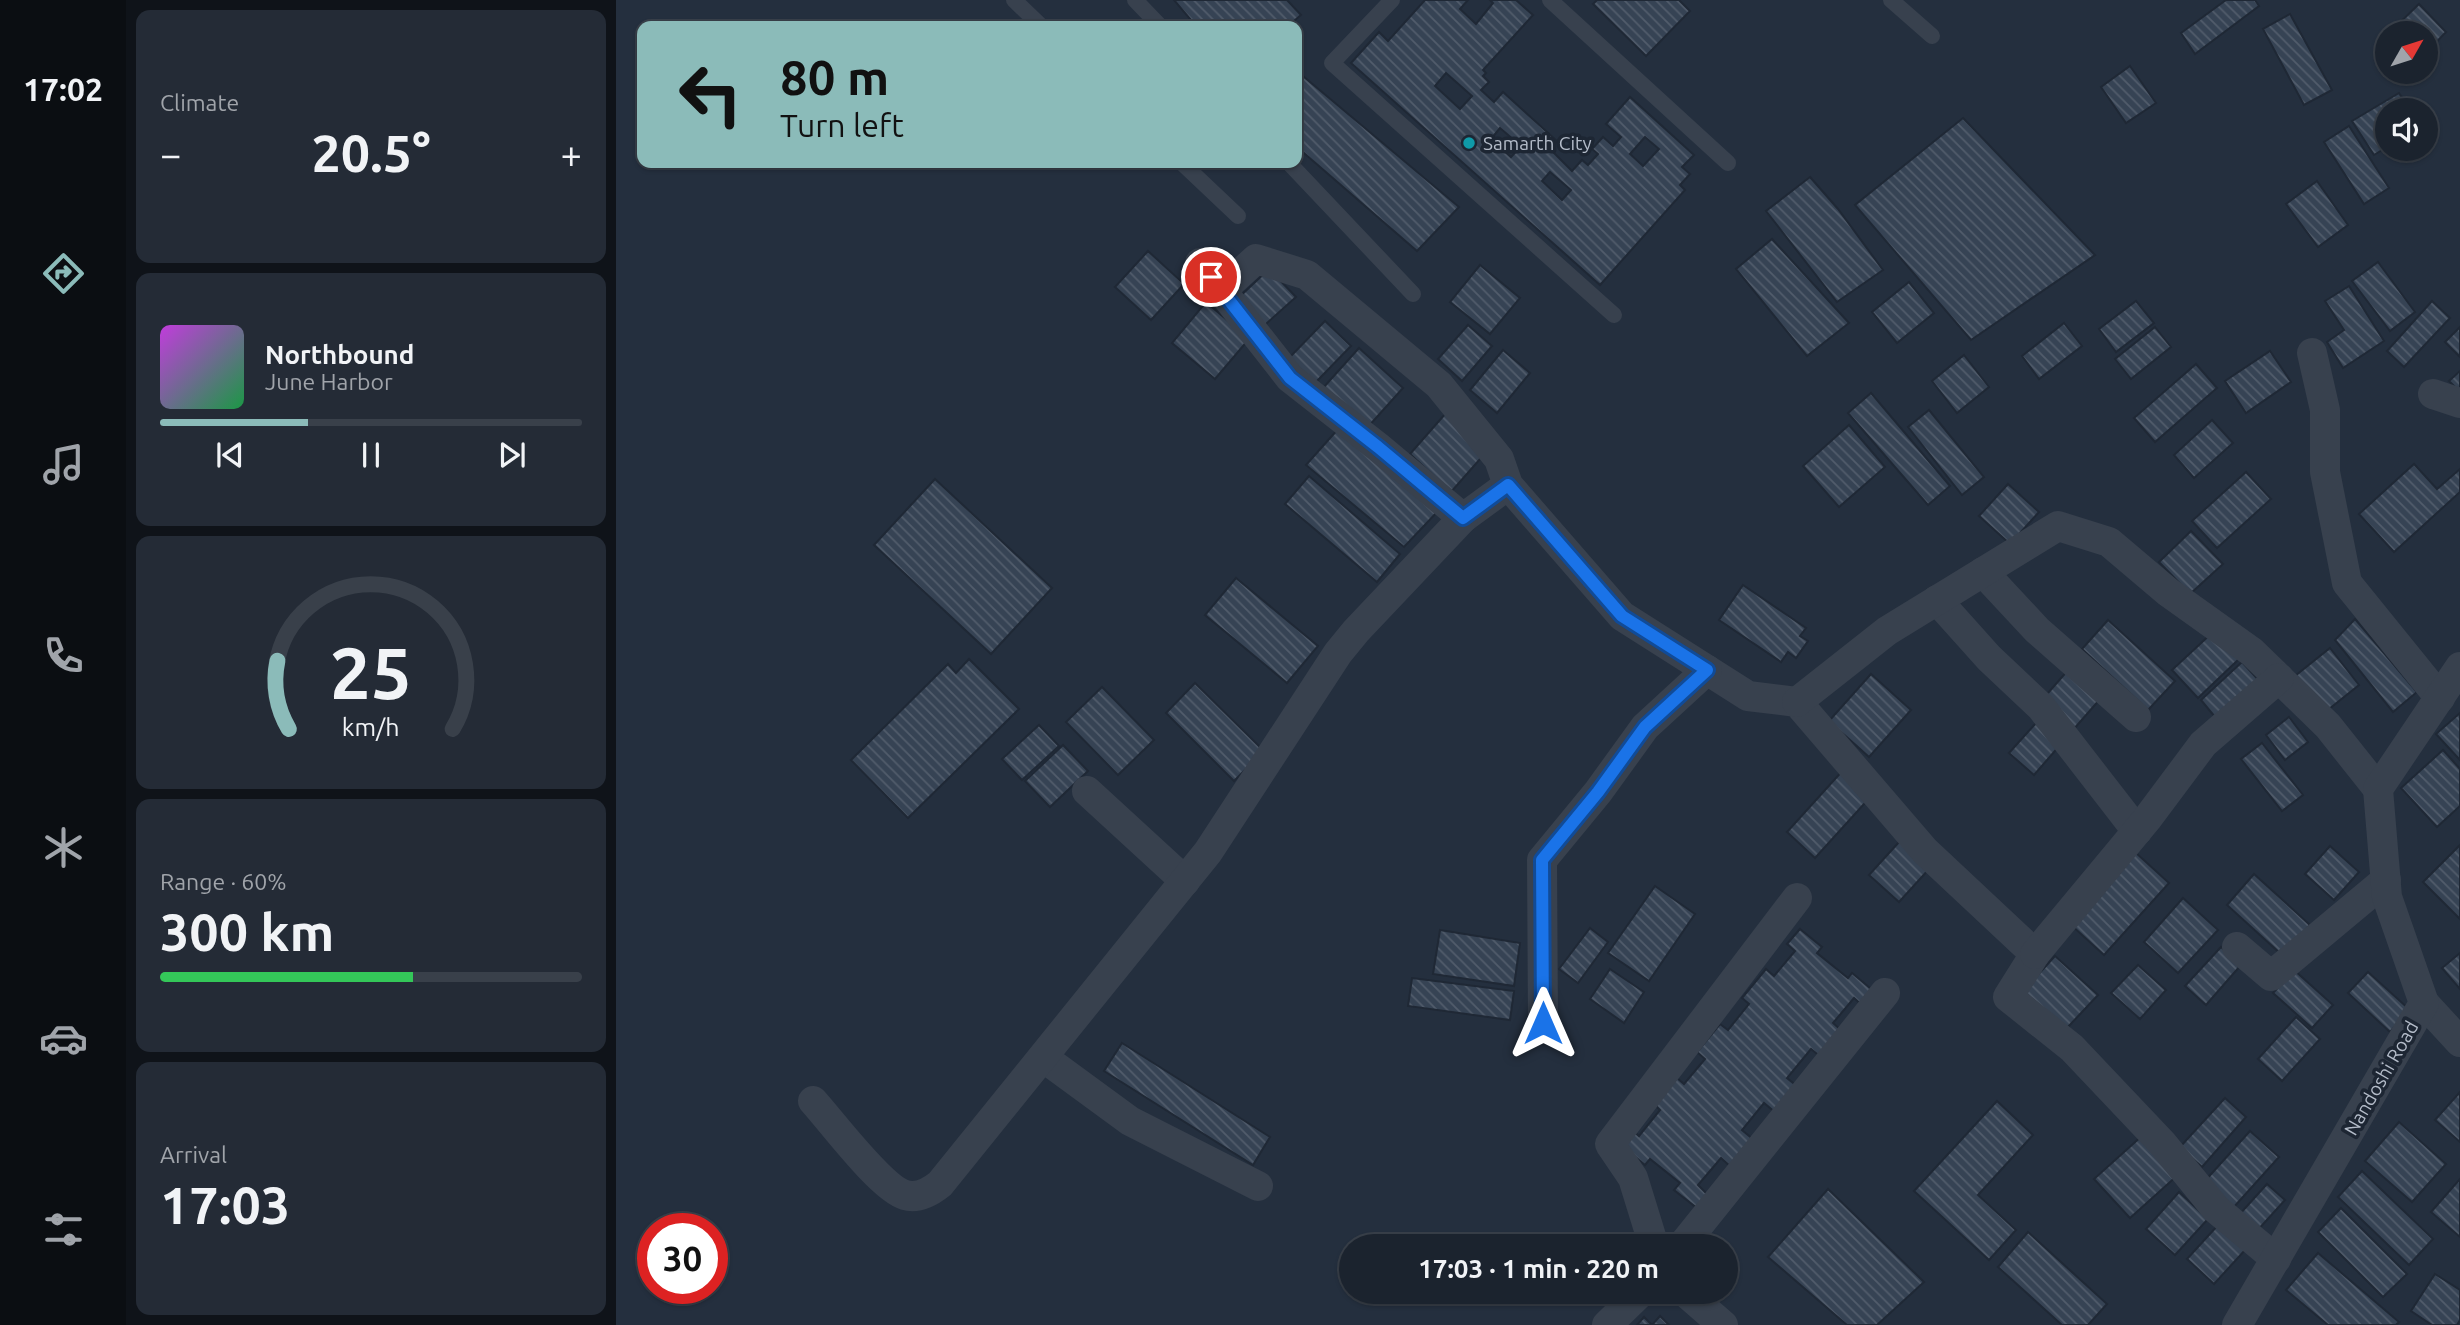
<!DOCTYPE html>
<html lang="en">
<head>
<meta charset="utf-8">
<style>
	body { margin:0; font-family:Ubuntu,sans-serif; background:#242b36; color:#f1f3f6; height:100vh; display:flex; flex-direction:column; font-size:26px; white-space:nowrap }
	* { box-sizing:border-box; margin:0 }
	p { font-size:23px; color:#a0a4aa }
	.icon { flex:none; width:38px; height:38px; fill:none; stroke:currentColor; stroke-width:2; stroke-linecap:round; stroke-linejoin:round }
	.map { position:relative; flex:1; overflow:hidden }
	.panel { display:flex; flex-direction:column; gap:10px; padding:10px; background:#0f1319; width:490px }
	.panel>* { flex:none }
	.banner { position:absolute; left:21px; top:21px; width:665px; height:147px; border-radius:14px; box-shadow:0 2px 5px #0004,0 0 0 2px #39404a; background:#8bbbb9; color:#111; overflow:hidden }
	.needle { width:46px; rotate:51deg }
	.tools { position:absolute; left:1759px; top:21px; display:grid; gap:14px }
	.tools a { display:grid; place-items:center; width:63px; height:63px; border-radius:50%; background:#1b232e; box-shadow:0 2px 5px #0004,0 0 0 2px #39404a; font-size:35px }
	.speed { position:absolute; left:21px; top:1213px; display:flex; gap:14px; font-size:35px; font-weight:700; text-align:center }
	.speed>* { display:grid; place-content:center; width:91px; height:91px; border-radius:50%; background:#1b232e; box-shadow:0 2px 5px #0004,0 0 0 2px #39404a; line-height:1 }
	.speed .limit { border:10px solid #d22; background:#fff; color:#111 }
	.pin { position:absolute; display:grid; place-items:center; width:60px; height:60px; color:#fff; margin:-30px; border:4px solid #fff; border-radius:50%; box-shadow:0 2px 7px #0007 }
	.me { position:absolute; width:77px; margin:-38px; rotate:0deg; stroke-linejoin:round; filter:drop-shadow(0 0 5px #0008) }
	.turn { display:flex; align-items:center; gap:24px; height:147px; padding:0 28px; font-size:32px }
	.turn .icon { width:91px; height:91px; stroke-width:2.5 }
	.turn b { display:block; font-size:49px; line-height:60px }
	.big { font-size:52px; font-weight:600; line-height:1.1 }
	.panel .tile { flex:1; display:flex; flex-direction:column; justify-content:center; gap:10px; min-width:0; padding:0 24px; border-radius:14px; background:#242b36 }
	.panel .dial { align-items:center; gap:0 }
	.dial svg { height:182px; overflow:visible; fill:none; stroke:#39404a; stroke-width:7; stroke-linecap:round; text-anchor:middle }
	.dial text { fill:#f1f3f6; stroke:none }
	.song { display:flex; align-items:center; gap:21px }
	.cover { width:84px; height:84px; border-radius:10px; background:linear-gradient(135deg,hsl(290 70% 55%),hsl(140 70% 35%)) }
	.played { height:7px; border-radius:4px; background:linear-gradient(90deg,#8bbbb9 35%,#39404a 35%) }
	.keys { display:flex; justify-content:space-around; direction:ltr }
	.heat { display:flex; justify-content:space-between; align-items:center; font-size:38px; direction:ltr }
	.charge { height:10px; border-radius:5px; background:linear-gradient(90deg,#34c759 60%,#39404a 0) }
	.trip { position:absolute; left:723px; top:1234px; width:399px; height:70px; border-radius:35px; background:#1b232e; box-shadow:0 2px 5px #0004,0 0 0 2px #39404a; font-weight:600; line-height:70px; text-align:center }
	main { display:flex; flex:1; min-height:0 }
	.menu { display:flex; flex-direction:column; width:126px; justify-content:space-around; align-items:center; background:#0b0e12; color:#a0a4aa }
	.menu .icon { width:49px; height:49px }
	.menu .current { color:#8bbbb9 }
	.menu b { font-size:32px; color:#f1f3f6 }
	.map>svg:first-child { display:block }
</style>
</head>
<body>
<main>
<nav class="menu">
<b>17:02</b>
<svg class="icon current" aria-label="directions" viewBox="0 0 24 24"><path d="M12 3l9 9-9 9-9-9zM9 14v-3h6M13 9l2 2-2 2"/></svg>
<svg class="icon" aria-label="music" viewBox="0 0 24 24"><path d="M9 18V5l10-2v13"/><circle cx="6" cy="18" r="3"/><circle cx="16" cy="16" r="3"/></svg>
<svg class="icon" aria-label="phone" viewBox="0 0 24 24"><path d="M5 4h4l2 5-3 2q2 4 5 5l2-3 5 2v4C11 20 4 13 5 4z"/></svg>
<svg class="icon" aria-label="climate" viewBox="0 0 24 24"><path d="M12 3v18M4 7l16 10M4 17L20 7"/></svg>
<svg class="icon" aria-label="car" viewBox="0 0 24 24"><path d="M5 17H2v-5l4-1 3-4h7l3 4 3 1v5h-3M9 17h6M6 11h13"/><circle cx="7" cy="17" r="2"/><circle cx="17" cy="17" r="2"/></svg>
<svg class="icon" aria-label="filters" viewBox="0 0 24 24"><path d="M4 7h16M4 17h16"/><circle cx="9" cy="7" r="2"/><circle cx="15" cy="17" r="2"/></svg>
</nav>
<section class="panel">
<div class="tile"><p>Climate</p>
<div class="heat"><a>−</a><b class="big">20.5°</b><a>+</a></div>
</div>
<div class="tile">
<div class="song"><i class="cover"></i><div><b>Northbound</b><p>June Harbor</p></div></div>
<div class="played"></div>
<div class="keys"><svg class="icon" aria-label="previous" viewBox="0 0 24 24"><path d="M18 5L8 12l10 7zM5 5v14"/></svg><svg class="icon" aria-label="pause" viewBox="0 0 24 24"><path d="M8 5v14M16 5v14"/></svg><svg class="icon" aria-label="next" viewBox="0 0 24 24"><path d="M6 5l10 7-10 7zM19 5v14"/></svg></div>
</div>
<div class="tile dial"><svg viewBox="0 0 100 80">
<path d="M14 69A42 42 0 1 1 86 69"/>
<path d="M14 69A42 42 0 0 1 9 39" stroke="#8bbbb9"/>
<text x="50" y="56" font-size="32" font-weight="700">25</text>
<text x="50" y="72" font-size="11">km/h</text>
</svg></div>
<div class="tile"><p>Range · 60%</p><b class="big">300 km</b><div class="charge"></div></div>
<div class="tile"><p>Arrival</p><b class="big">17:03</b></div>
</section>
<div class="map">
<svg width="1844" height="1325" viewBox="0 0 1844 1325">
	<defs>
		<pattern id="building-back-hatch" width="6" height="6" patternUnits="userSpaceOnUse" patternTransform="scale(1.75)"><rect width="6" height="6" fill="#364354"/><path d="M-1 5l2 2M0 0l6 6M5-1l2 2" fill="none" stroke="#515c6b"/></pattern>
	</defs>
	<rect width="100%" height="100%" fill="#242f3e"/>
	<!-- building -->
	<g fill="url(#building-back-hatch)" stroke="#1f2835" stroke-width="2" fill-rule="evenodd">
		<polygon points="558,0 671,0 685,15 672,26 580,26"/>
		<path d="M809 0H852L844 9 860 24 877 3 874 0H900L917 15 867 70 870 73 867 76 873 82 865 90 878 102 887 92 941 141 934 149 956 171 966 160 972 165 982 154 976 149 987 137 997 146 1005 137 990 124 1014 97 1078 155 1066 167 1074 174 1064 185 1069 190 984 285 735 63 763 32 772 41ZM830 73 856 96 844 109 819 86ZM884 128 905 146 895 157 875 139ZM1029 137 1043 149 1027 166 1014 154ZM934 172 955 190 946 200 926 181Z"/>
		<polygon points="981,0 1063,0 1074,11 1030,56 977,4"/>
		<polygon points="1610,0 1639,0 1643,6 1579,54 1565,33"/>
		<polygon points="1803,4 1830,32 1810,53 1810,33 1773,33"/>
		<polygon points="1674,14 1716,90 1688,105 1647,29"/>
		<polygon points="1514,66 1540,103 1510,123 1485,87"/>
		<polygon points="681,71 843,207 801,251 681,147"/>
		<polygon points="1783,93 1794,110 1771,110 1771,147 1758,155 1736,121"/>
		<polygon points="1347,118 1479,255 1355,340 1239,205"/>
		<polygon points="1733,126 1773,188 1748,204 1708,142"/>
		<polygon points="1194,177 1222,209 1267,270 1221,302 1150,211"/>
		<polygon points="1701,181 1732,225 1702,247 1670,204"/>
		<polygon points="1156,239 1233,323 1191,356 1120,269"/>
		<polygon points="532,251 568,284 535,320 499,287"/>
		<polygon points="1762,262 1799,312 1774,331 1736,281"/>
		<polygon points="864,265 904,298 874,334 834,302"/>
		<polygon points="653,269 680,297 642,331 619,301"/>
		<polygon points="1293,282 1318,313 1281,343 1256,312"/>
		<polygon points="1733,286 1768,341 1727,368 1711,342 1728,330 1709,301"/>
		<polygon points="1520,301 1538,323 1500,352 1483,329"/>
		<polygon points="1816,301 1834,318 1788,367 1771,351"/>
		<polygon points="590,302 633,339 599,379 556,343"/>
		<polygon points="709,321 735,346 699,383 673,358"/>
		<polygon points="1448,323 1466,346 1423,379 1406,356"/>
		<polygon points="852,325 876,346 846,381 822,359"/>
		<polygon points="1539,327 1555,347 1515,379 1499,359"/>
		<polygon points="1844,327 1844,357 1829,342"/>
		<polygon points="743,348 787,388 751,428 707,388"/>
		<polygon points="887,350 914,373 881,413 854,390"/>
		<polygon points="1654,351 1675,382 1630,413 1609,381"/>
		<polygon points="1348,355 1373,387 1341,413 1316,381"/>
		<polygon points="1580,364 1601,388 1539,442 1518,418"/>
		<polygon points="1844,371 1844,392 1833,381"/>
		<polygon points="1255,393 1334,486 1312,505 1232,413"/>
		<polygon points="1313,410 1368,477 1346,495 1292,427"/>
		<polygon points="830,413 872,450 835,492 794,454"/>
		<polygon points="1596,420 1617,443 1578,478 1558,455"/>
		<polygon points="1233,425 1269,467 1223,507 1187,466"/>
		<polygon points="723,428 823,510 788,547 690,465"/>
		<polygon points="1798,464 1821,489 1844,469 1844,492 1778,552 1743,514"/>
		<polygon points="1630,472 1655,499 1601,548 1576,521"/>
		<polygon points="693,476 784,554 761,582 669,504"/>
		<polygon points="319,479 436,588 375,654 258,545"/>
		<polygon points="1392,484 1423,512 1394,544 1363,516"/>
		<polygon points="1575,531 1607,564 1574,594 1543,562"/>
		<polygon points="620,578 702,646 671,683 589,615"/>
		<polygon points="1127,585 1190,628 1184,636 1192,641 1180,658 1172,652 1165,662 1103,620"/>
		<polygon points="1739,619 1801,692 1777,712 1719,640"/>
		<polygon points="1492,620 1559,681 1532,710 1466,649"/>
		<polygon points="1597,632 1623,659 1582,698 1556,670"/>
		<polygon points="1714,648 1743,685 1708,713 1679,676"/>
		<polygon points="353,659 403,709 292,818 235,760 332,664 340,673"/>
		<polygon points="1626,662 1647,685 1604,723 1585,700"/>
		<polygon points="1453,669 1485,698 1457,730 1425,701"/>
		<polygon points="1255,674 1295,710 1253,757 1213,721"/>
		<polygon points="579,683 648,751 618,781 550,713"/>
		<polygon points="486,687 538,740 502,775 450,722"/>
		<polygon points="1844,713 1844,760 1820,734"/>
		<polygon points="1673,717 1692,742 1669,760 1650,735"/>
		<polygon points="1421,722 1445,744 1418,775 1393,753"/>
		<polygon points="423,725 443,746 406,780 386,759"/>
		<polygon points="1646,743 1687,795 1666,811 1625,759"/>
		<polygon points="447,745 472,771 434,807 409,781"/>
		<polygon points="1827,750 1844,769 1844,806 1821,827 1785,788"/>
		<polygon points="1229,768 1258,793 1199,858 1171,832"/>
		<polygon points="1284,841 1314,868 1283,902 1253,875"/>
		<polygon points="1844,845 1844,919 1807,882"/>
		<polygon points="1714,846 1743,872 1718,900 1689,874"/>
		<polygon points="1519,852 1553,883 1488,955 1454,924"/>
		<polygon points="1638,874 1694,925 1666,955 1611,905"/>
		<polygon points="1039,886 1079,914 1033,981 992,953"/>
		<polygon points="1567,898 1602,930 1562,973 1528,942"/>
		<polygon points="974,928 992,942 962,983 943,969"/>
		<polygon points="1184,929 1206,947 1201,953 1232,978 1236,973 1260,993 1248,1007 1238,998 1217,1023 1227,1032 1206,1058 1195,1049 1171,1078 1182,1087 1160,1113 1148,1103 1126,1130 1138,1140 1115,1167 1105,1158 1082,1185 1092,1195 1081,1208 1058,1190 1064,1183 1034,1159 1029,1165 1004,1144 1016,1130 1023,1136 1044,1110 1038,1104 1060,1077 1068,1084 1089,1059 1081,1052 1104,1024 1112,1030 1133,1004 1126,998 1150,969 1158,976 1179,951 1171,944"/>
		<polygon points="824,930 904,943 898,986 817,974"/>
		<polygon points="1605,947 1625,965 1590,1005 1569,986"/>
		<polygon points="1844,953 1844,989 1826,968"/>
		<polygon points="1439,956 1482,995 1450,1029 1407,991"/>
		<polygon points="1522,965 1550,990 1524,1019 1495,993"/>
		<polygon points="994,969 1028,992 1008,1023 974,999"/>
		<polygon points="1678,970 1717,1005 1696,1028 1657,993"/>
		<polygon points="1752,972 1794,1010 1774,1032 1732,993"/>
		<polygon points="796,978 898,991 894,1020 792,1006"/>
		<polygon points="1680,1017 1704,1039 1666,1081 1642,1059"/>
		<polygon points="506,1043 654,1137 637,1165 488,1071"/>
		<polygon points="1844,1092 1844,1142 1819,1120"/>
		<polygon points="1609,1098 1630,1117 1586,1167 1564,1147"/>
		<polygon points="1381,1101 1417,1135 1362,1195 1400,1230 1373,1260 1298,1191"/>
		<polygon points="1783,1122 1830,1164 1796,1202 1749,1161"/>
		<polygon points="1634,1131 1663,1157 1617,1208 1588,1182"/>
		<polygon points="1527,1135 1563,1174 1514,1218 1478,1179"/>
		<polygon points="1746,1171 1817,1239 1793,1265 1722,1197"/>
		<polygon points="1844,1179 1844,1237 1815,1212"/>
		<polygon points="1651,1184 1669,1200 1640,1232 1622,1216"/>
		<polygon points="1212,1189 1308,1282 1261,1325 1231,1325 1152,1257"/>
		<polygon points="1563,1192 1592,1219 1559,1255 1530,1229"/>
		<polygon points="1725,1208 1791,1274 1767,1297 1702,1232"/>
		<polygon points="1603,1224 1630,1249 1598,1284 1571,1259"/>
		<polygon points="1412,1232 1491,1304 1472,1325 1446,1325 1382,1267"/>
		<polygon points="1702,1253 1783,1322 1780,1325 1712,1325 1670,1290"/>
		<polygon points="1819,1274 1844,1290 1844,1320 1841,1325 1816,1325 1795,1311"/>
		<polygon points="1044,1316 1053,1325 1021,1325 1028,1317 1036,1325"/>
	</g>
	<g fill="none" stroke-linecap="round" stroke-linejoin="round">
		<!-- lane -->
		<g stroke="#38414e" stroke-width="16">
			<polyline points="398,0 425,26"/>
			<polyline points="519,0 544,26"/>
			<polyline points="776,0 716,63 998,315"/>
			<polyline points="934,0 1112,163"/>
			<polyline points="1275,0 1316,36"/>
			<polyline points="566,163 622,216"/>
			<polyline points="673,163 797,294"/>
		</g>
		<!-- street -->
		<g stroke="#38414e" stroke-width="30">
			<polyline points="584,263 674,378 762,447 847,518 892,485"/>
			<polyline points="605,291 640,259 691,275 823,385 883,459 892,485 1006,616 1132,696 1181,702 1309,851 1419,954 1392,997 1456,1048 1546,1143 1600,1209 1660,1259"/>
			<polyline points="1696,353 1709,410 1709,472 1731,583 1824,698"/>
			<polyline points="1817,394 1844,403"/>
			<polyline points="1367,572 1421,630 1520,717"/>
			<polyline points="1321,600 1373,658 1425,707 1521,831"/>
			<polyline points="1181,702 1271,631 1442,526 1493,542 1552,592 1636,652 1712,726 1762,789"/>
			<polyline points="471,791 569,881"/>
			<polyline points="1621,947 1655,976 1770,880"/>
			<polyline points="1419,954 1531,819 1587,744 1663,678"/>
			<polyline points="1808,1003 1844,1042"/>
			<polyline points="927,1023 926,860 982,792 1029,727 1091,670"/>
			<polyline points="428,1058 514,1121 642,1186"/>
			<path d="M197 1101C216 1122 265 1188 289 1195 302 1199 314 1192 324 1184L592 852 722 653 740 631 847 518"/>
			<polyline points="1038,1246 1017,1178 994,1144 1181,898"/>
			<polyline points="1066,1246 1269,993"/>
			<polyline points="1069,1292 1107,1325"/>
			<polyline points="991,1325 1025,1292"/>
			<polyline points="1621,1325 1808,1003 1771,897 1762,789 1844,667"/>
		</g>
	</g>
	<g fill="none" stroke-linecap="round" stroke-linejoin="round">
		<!-- route casing -->
		<g stroke="#114b97" stroke-width="18">
			<polyline id="route" points="595,277 674,378 762,447 847,518 892,485 1006,616 1091,670 1029,727 982,792 926,860 927,1023"/>
		</g>
		<!-- route -->
		<use href="#route" stroke="#1a73e8" stroke-width="12"/>
	</g>
	<!-- markers -->
	<circle fill="#0f9aa8" stroke="#1d2633" stroke-width="2.5" cx="853" cy="143" r="7"/>
	<g text-anchor="middle" dominant-baseline="central" stroke-width="7" stroke-linejoin="round" paint-order="stroke">
		<!-- poi labels -->
		<g font-size="19" fill="#b4bcc9" stroke="#1d2633" text-anchor="start">
			<text x="867" y="143">Samarth City</text>
		</g>
		<!-- street labels -->
		<g font-size="19" fill="#b4bcc9" stroke="#1d2633">
			<text transform="translate(1765 1078) rotate(-60)">Nandoshi Road</text>
		</g>
	</g>
</svg>
<div class="tools">
<a><svg class="needle" viewBox="-14 -14 28 28"><path d="M0-13l5 13h-10z" fill="#e53935"/><path d="M0 13l5-13h-10z" fill="#a0a4aa"/></svg></a>
<a><svg class="icon" aria-label="sound" viewBox="0 0 24 24"><path d="M4 9h4l5-4v14l-5-4H4zM17 9q2 3 0 6"/></svg></a>
</div>
<div class="speed"><div class="limit">30</div></div>
<div class="pin" style="left:595px;top:277px;background:#d93025"><svg class="icon" aria-label="arrive" viewBox="0 0 24 24"><path d="M6 21V4h12l-3 4 3 4H6"/></svg></div>
<svg class="me" style="left:927px;top:1023px" viewBox="-20 -20 40 40"><path d="M0-17L14 15 0 8-14 15z" fill="#1a73e8" stroke="#fff" stroke-width="4"/></svg>
<div class="trip">17:03 · 1 min · 220 m</div>
<div class="banner">
<div class="turn"><svg class="icon" aria-label="left" viewBox="0 0 24 24"><path d="M17 20v-9H6M10 6l-5 5 5 5"/></svg><div><b>80 m</b>Turn left</div></div>
</div>
</div>
</main>
</body>
</html>
